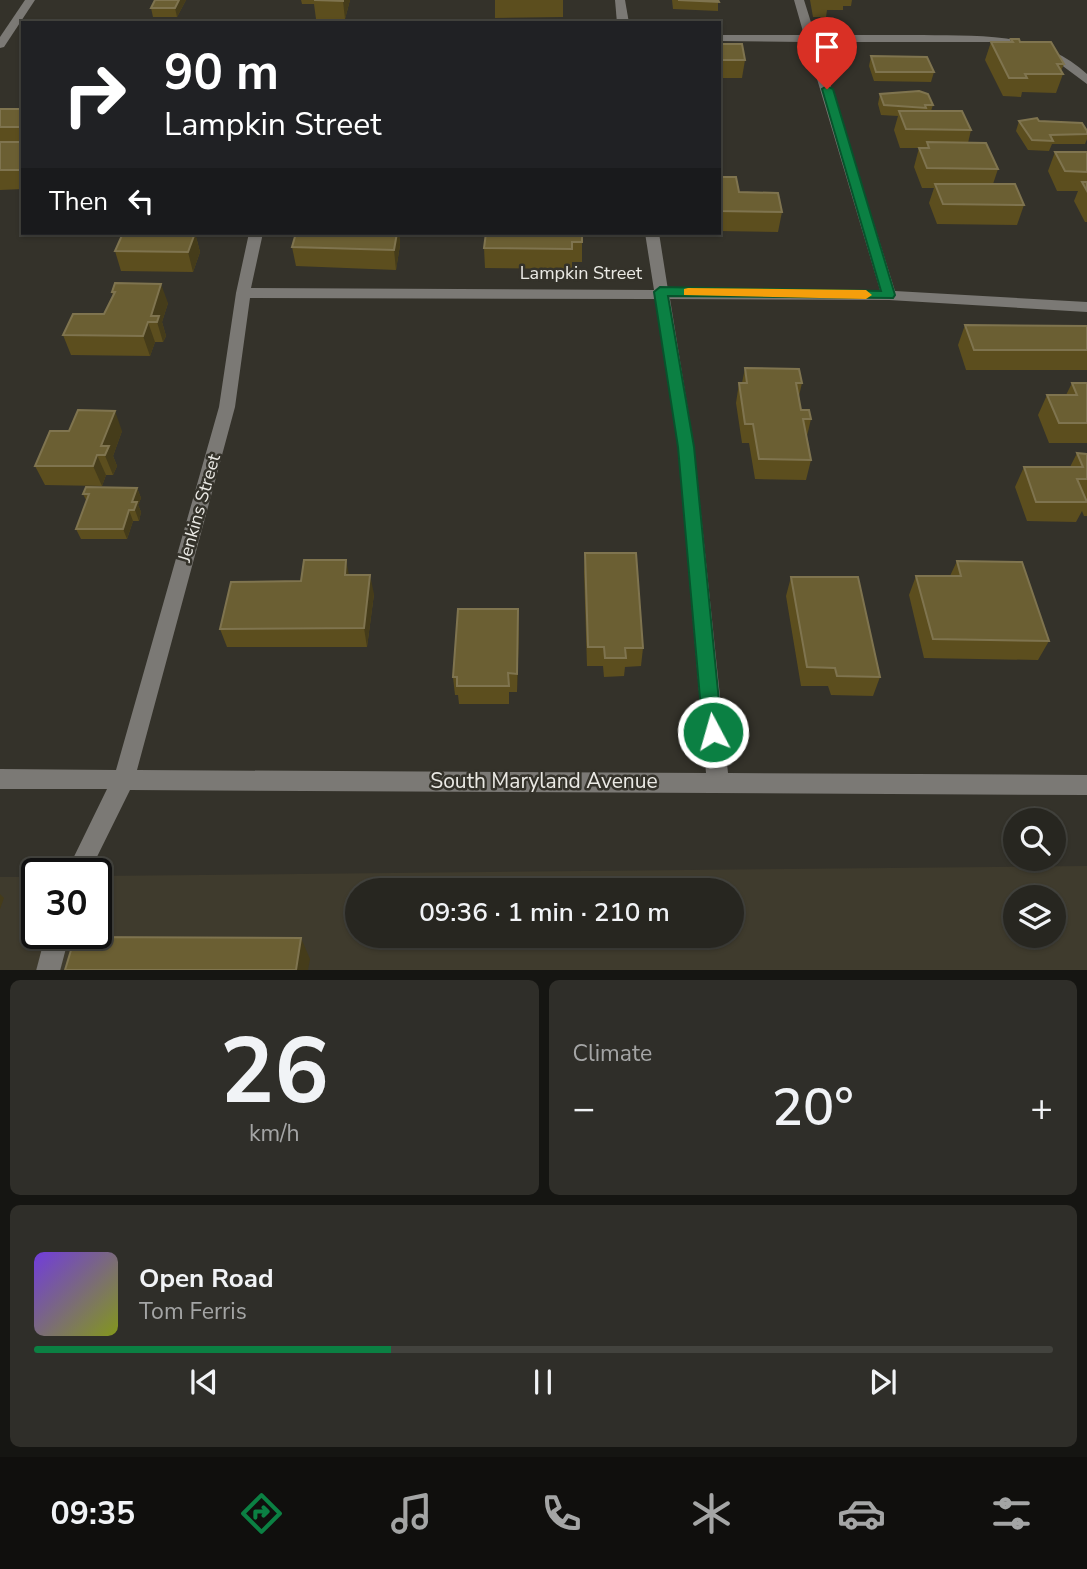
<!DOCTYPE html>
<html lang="en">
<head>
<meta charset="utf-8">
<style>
	body { margin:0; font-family:"Nunito Sans",sans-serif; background:#2f2e29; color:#f1f3f6; height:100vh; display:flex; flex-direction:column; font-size:26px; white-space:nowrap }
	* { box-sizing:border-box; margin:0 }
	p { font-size:23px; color:#a4a5a5 }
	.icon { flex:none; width:38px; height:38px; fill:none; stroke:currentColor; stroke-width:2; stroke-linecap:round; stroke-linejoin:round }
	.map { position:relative; height:970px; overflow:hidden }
	.panel { display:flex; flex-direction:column; gap:10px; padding:10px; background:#151512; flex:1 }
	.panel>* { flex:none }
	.guide { position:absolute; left:21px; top:21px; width:700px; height:214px; border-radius:0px; box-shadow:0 2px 5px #0004,0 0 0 2px #43433e; background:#202124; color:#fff; overflow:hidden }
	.tools { position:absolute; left:1003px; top:808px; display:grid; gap:14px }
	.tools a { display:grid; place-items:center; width:63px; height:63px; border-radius:50%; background:#272620; box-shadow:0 2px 5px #0004,0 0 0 2px #43433e; font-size:35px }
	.speed { position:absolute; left:21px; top:858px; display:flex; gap:14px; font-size:35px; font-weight:700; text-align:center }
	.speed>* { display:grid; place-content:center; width:91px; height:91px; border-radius:50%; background:#272620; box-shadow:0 2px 5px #0004,0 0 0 2px #43433e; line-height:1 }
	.speed .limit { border:4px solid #111; border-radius:10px; background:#fff; color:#111 }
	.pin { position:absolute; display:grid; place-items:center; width:60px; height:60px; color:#fff; margin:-72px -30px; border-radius:50% 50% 50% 0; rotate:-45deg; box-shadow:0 0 7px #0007 }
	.pin .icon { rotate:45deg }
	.me { position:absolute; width:77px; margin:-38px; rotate:354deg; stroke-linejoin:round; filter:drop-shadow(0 0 5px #0008) }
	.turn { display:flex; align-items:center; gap:24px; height:147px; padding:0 28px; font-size:32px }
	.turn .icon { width:91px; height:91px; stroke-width:2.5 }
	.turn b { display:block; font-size:49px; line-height:60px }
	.then { display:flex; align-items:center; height:66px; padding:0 28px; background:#0003; gap:14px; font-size:26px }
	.big { font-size:52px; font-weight:600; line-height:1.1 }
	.panel .card { flex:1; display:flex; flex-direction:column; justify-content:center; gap:10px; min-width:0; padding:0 24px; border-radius:10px; background:#2f2e29 }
	.panel .dial { align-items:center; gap:0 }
	.dial b { font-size:91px; line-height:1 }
	.song { display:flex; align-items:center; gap:21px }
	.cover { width:84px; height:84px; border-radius:10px; background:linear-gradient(135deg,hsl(260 70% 55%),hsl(70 70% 35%)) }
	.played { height:7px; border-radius:4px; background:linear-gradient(90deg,#0b8043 35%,#43433e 35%) }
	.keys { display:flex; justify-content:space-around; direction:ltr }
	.heat { display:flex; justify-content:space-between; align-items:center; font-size:38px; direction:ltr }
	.panel .tiles { flex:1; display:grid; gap:10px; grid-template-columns:1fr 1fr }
	.card:last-child { grid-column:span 2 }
	.trip { position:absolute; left:345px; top:878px; width:399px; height:70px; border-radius:35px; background:#272620; box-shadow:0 2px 5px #0004,0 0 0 2px #43433e; font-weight:600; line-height:70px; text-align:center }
	.tab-bar { display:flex; height:112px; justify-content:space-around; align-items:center; background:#100f0d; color:#a4a5a5 }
	.tab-bar .icon { width:49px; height:49px }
	.tab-bar .active { color:#0b8043 }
	.tab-bar b { font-size:32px; color:#f1f3f6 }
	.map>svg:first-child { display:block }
</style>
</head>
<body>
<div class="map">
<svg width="1087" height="971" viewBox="0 0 1087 971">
	<rect width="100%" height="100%" fill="#34322a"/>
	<!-- built -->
	<path fill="#3f3b2d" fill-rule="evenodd" d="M1087 866V970H0V877H37V933H96V876ZM357 891H732V936H357ZM1015 898H1054V936H1015Z"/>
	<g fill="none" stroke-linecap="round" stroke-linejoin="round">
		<!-- minor -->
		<g fill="#7b7975" fill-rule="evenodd">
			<polygon points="25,0 35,0 4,47 0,48 0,37"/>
			<polygon points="615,0 625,0 629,23 617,23"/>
			<path d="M794 0H804L815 35C851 35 887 35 923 35 981 36 1042 32 1087 74V84L1052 58 997 42H817L895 291 1087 302V312L889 300 670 299 694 447 728 773 1087 775V795L130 790 89 873H66L107 789H0V769L116 770 219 407 236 293 249 233H263L251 288 654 290 645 233H659L668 290H880L806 42 719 41V35H804ZM250 298 655 299 678 447 706 773 137 770 235 407Z"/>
			<polygon points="46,933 70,933 60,971 36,971"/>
		</g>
	</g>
	<!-- wall -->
	<g fill="#5c4e1e">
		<polygon points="186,0 177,17 153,17 151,8"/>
		<polygon points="301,0 350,0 345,19 316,19 314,4 302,4"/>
		<polygon points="495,0 563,0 563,17 495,18"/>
		<polygon points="672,0 718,0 718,11 673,9"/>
		<polygon points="810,0 852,0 851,6 843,6 843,10 827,10 826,17 813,17"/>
		<polygon points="1011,39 1020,42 1064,64 1061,71 1063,74 1056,93 1022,92 1021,97 1003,96 985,60 991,42 1010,42"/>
		<polygon points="719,44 745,60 742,78 719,78"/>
		<polygon points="871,56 934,72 931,82 874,81 869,66"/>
		<polygon points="880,94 933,105 931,111 971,130 968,143 998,169 993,184 1024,205 1017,225 937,224 929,203 934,188 922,188 914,167 919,148 900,148 894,130 898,116 881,115 878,104"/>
		<polygon points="0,109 23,109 23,189 0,190"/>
		<polygon points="1019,121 1039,121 1087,131 1087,139 1085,144 1052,144 1049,151 1028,150 1016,131"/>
		<polygon points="1055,152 1087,152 1087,222 1085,222 1074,201 1078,191 1057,191 1048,171"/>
		<polygon points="719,177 739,192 782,212 778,232 719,231"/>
		<polygon points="195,233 200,252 193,272 121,271 115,251"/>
		<polygon points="296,233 399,233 400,245 396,270 296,266 292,247"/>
		<polygon points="582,233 582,262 572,262 572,269 485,268 484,248"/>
		<polygon points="115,283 168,303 162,322 166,336 163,342 155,342 150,356 71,355 63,335 104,314 113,296 112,292"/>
		<polygon points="965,325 1087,326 1087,370 966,370 958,345"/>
		<polygon points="745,368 802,383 799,396 801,410 811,419 807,436 811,460 806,480 755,479 749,443 742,443 736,403 739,383 742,383"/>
		<polygon points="1072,383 1087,383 1087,443 1049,443 1038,415 1047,395 1066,395"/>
		<polygon points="122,431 113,456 117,466 113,475 106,475 102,486 45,485 35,466"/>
		<polygon points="1077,453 1087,454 1087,516 1084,516 1082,511 1076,522 1027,521 1015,487 1024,467 1070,467"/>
		<polygon points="137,488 141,498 138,505 141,512 139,521 133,521 127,539 81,539 76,529 87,502 83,494"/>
		<polygon points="585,553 643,648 641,666 625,667 624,676 604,677 603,666 587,666 584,572"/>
		<polygon points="957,561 1049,641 1038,660 924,658 909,595 916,576 950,576"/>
		<polygon points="349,575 374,594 367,647 227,647 220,629 301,581"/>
		<polygon points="791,577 880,677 873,696 831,695 828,686 801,686 786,596"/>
		<polygon points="519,628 517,692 509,692 509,704 459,704 458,695 455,695 453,677"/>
	</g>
	<!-- shaded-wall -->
	<g fill="#453c1a">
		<polygon points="179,0 186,0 177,17 175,8"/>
		<polygon points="343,0 350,0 345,19 343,1"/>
		<polygon points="195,233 200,252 193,272 188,252"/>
		<polygon points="397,233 399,233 400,245 396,270 394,250"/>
		<polygon points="161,284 168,303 162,322 166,336 163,342 157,322 151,316"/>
		<polygon points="148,322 155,342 150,356 143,336"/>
		<polygon points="115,411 122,431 113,456 117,466 113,475 101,446"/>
		<polygon points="97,455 106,475 102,486 93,466"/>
		<polygon points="137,488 141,498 138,505 141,512 139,521 132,502"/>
		<polygon points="129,510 133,521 127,539 123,529"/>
		<polygon points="346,560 350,580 345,575"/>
		<polygon points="370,575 374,594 367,647 364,628"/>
		<polygon points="518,609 519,628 517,692 517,674"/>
		<polygon points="0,894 4,898 0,909"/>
		<polygon points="301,938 310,959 308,970 296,970"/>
	</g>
	<!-- building -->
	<g fill="#6b5f33" stroke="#7f744f" stroke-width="2">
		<polygon points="155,0 179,0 175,8 151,8"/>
		<polygon points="314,0 343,0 343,1"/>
		<polygon points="678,0 718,0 719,2"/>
		<polygon points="1011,39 1019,39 1020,42 1051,42 1064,64 1057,64 1063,74 1025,74 1027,78 1009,78 991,42 1013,42"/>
		<polygon points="719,44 742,44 745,60 719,60"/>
		<polygon points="871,56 927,57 934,72 876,72"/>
		<polygon points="919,91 928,94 933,105 925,105 926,108 884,105 880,94"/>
		<rect x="0" y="109" width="23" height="18"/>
		<polygon points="899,111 962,111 971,130 906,129"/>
		<polygon points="1037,118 1039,121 1082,123 1087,131 1087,134 1050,135 1053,141 1032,140 1019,121"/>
		<rect x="0" y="142" width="23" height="28"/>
		<polygon points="927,142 986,143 998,169 927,168 919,148 929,148"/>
		<polygon points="1055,152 1087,152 1087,172 1065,171"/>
		<polygon points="719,177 736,177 739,192 778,193 782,212 719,211"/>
		<polygon points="1082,182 1087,182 1087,191"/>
		<polygon points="935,184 1015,184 1024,205 943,204"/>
		<polygon points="123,233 195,233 188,252 115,251"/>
		<polygon points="296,233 397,233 394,250 292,247"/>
		<polygon points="486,233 582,233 582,242 572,242 572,249 484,248"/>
		<polygon points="115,283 161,284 151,316 159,316 157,322 148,322 143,336 63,335 73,314 104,314 115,292 112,292"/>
		<polygon points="965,325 1087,326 1087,350 974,350"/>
		<polygon points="745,368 799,369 802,383 796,383 801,410 809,410 811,419 803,419 811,460 759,459 753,424 745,424 739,383 747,383"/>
		<polygon points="1072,383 1087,383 1087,423 1059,423 1047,395 1077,395"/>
		<polygon points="78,410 115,411 101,446 109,446 105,455 97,455 93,466 35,466 50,431 69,431"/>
		<polygon points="1077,453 1087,454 1087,479 1077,479 1087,502 1036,502 1024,467 1083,467"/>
		<polygon points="86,487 137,488 132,502 137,502 134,510 129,510 123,529 76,529 89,494 83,494"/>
		<polygon points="585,553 636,553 643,648 625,648 626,658 605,658 604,647 588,647"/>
		<polygon points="304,560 346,560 345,575 370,575 364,628 220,629 231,582 301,581"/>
		<polygon points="957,561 1022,562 1049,641 933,639 916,576 961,576"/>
		<polygon points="791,577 858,577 880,677 837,676 835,668 807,667"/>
		<polygon points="458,609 518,609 517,674 508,673 509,686 457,686 457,677 453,677"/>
		<polygon points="75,937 301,938 296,970 65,970"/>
	</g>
	<!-- route -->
	<polygon fill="#0b8043" stroke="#07532c" stroke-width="2" points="827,86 833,89 895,295 893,298 668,296 694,447 722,732 720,738 713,740 706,738 703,732 678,447 654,292 660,287 881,291 822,89"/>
	<!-- slow -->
	<polygon fill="#f59e0b" points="688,288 866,290 872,295 866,299 684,295 684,289"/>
	<g text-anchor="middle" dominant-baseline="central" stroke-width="5" stroke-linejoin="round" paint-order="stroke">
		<!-- street labels -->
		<g font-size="18" fill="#ebeae5" stroke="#34322a">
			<text x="581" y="273">Lampkin Street</text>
			<text transform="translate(199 508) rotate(-74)">Jenkins Street</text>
		</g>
		<!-- near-street labels -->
		<g font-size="21" fill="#ebeae5" stroke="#34322a">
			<text x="544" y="781">South Maryland Avenue</text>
		</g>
	</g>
</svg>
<div class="tools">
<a><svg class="icon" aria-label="search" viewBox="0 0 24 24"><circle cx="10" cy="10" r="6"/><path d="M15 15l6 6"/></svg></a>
<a><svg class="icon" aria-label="layers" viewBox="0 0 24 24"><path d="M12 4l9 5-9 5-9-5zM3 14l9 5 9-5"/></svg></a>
</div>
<div class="speed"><div class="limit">30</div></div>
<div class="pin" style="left:827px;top:89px;background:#d93025"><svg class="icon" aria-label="arrive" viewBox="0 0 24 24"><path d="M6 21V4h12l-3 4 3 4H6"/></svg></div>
<svg class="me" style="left:713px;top:732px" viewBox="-20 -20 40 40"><circle r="17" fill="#0b8043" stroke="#fff" stroke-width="3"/><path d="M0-11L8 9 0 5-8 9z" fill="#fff"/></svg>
<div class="trip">09:36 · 1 min · 210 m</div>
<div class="guide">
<div class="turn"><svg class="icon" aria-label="right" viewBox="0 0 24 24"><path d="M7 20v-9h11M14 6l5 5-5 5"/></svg><div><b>90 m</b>Lampkin Street</div></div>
<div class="then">Then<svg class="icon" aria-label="left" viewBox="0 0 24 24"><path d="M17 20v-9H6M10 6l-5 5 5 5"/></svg></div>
</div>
</div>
<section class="panel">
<div class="tiles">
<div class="card dial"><b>26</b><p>km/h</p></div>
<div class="card"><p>Climate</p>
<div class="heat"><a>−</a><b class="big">20°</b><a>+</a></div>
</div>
<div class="card">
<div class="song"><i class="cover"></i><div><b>Open Road</b><p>Tom Ferris</p></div></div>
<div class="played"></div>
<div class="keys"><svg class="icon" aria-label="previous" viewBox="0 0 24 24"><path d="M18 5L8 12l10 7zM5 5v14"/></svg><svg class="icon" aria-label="pause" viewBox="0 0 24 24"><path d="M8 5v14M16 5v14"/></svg><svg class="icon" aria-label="next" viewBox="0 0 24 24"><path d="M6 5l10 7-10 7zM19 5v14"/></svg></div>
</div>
</div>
</section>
<nav class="tab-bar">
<b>09:35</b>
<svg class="icon active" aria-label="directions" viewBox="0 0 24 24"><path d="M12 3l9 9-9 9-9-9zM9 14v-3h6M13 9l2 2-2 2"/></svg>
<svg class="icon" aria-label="music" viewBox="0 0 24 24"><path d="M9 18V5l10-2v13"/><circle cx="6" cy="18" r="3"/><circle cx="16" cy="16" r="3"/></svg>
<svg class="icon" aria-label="phone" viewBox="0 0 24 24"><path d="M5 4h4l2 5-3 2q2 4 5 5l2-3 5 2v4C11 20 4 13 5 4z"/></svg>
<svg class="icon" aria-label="climate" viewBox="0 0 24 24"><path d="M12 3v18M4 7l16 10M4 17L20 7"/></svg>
<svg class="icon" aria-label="car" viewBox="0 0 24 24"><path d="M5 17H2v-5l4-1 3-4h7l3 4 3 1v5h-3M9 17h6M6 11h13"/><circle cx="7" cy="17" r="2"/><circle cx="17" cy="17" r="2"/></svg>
<svg class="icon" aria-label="filters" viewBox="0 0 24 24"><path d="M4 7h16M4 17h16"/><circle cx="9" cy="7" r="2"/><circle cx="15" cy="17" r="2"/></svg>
</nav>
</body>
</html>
